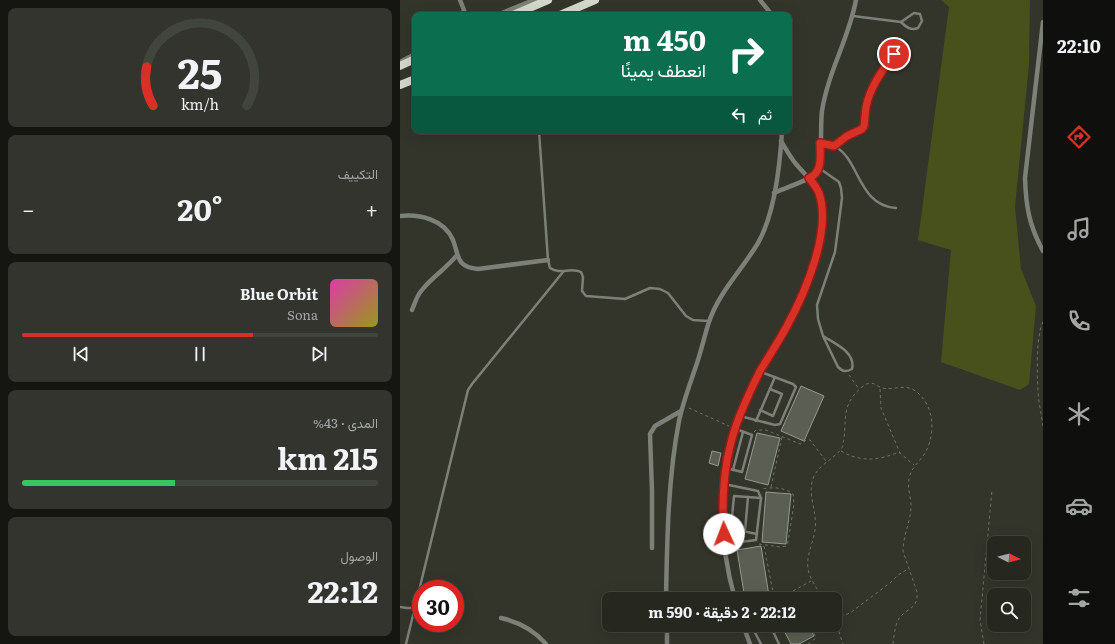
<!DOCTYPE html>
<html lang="ar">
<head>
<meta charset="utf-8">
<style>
	body { margin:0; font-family:Literata,Vazirmatn,serif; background:#32342d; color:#f1f3f6; direction:rtl; height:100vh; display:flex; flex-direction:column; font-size:15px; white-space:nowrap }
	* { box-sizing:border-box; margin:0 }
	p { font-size:13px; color:#a4a6a5 }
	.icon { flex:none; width:22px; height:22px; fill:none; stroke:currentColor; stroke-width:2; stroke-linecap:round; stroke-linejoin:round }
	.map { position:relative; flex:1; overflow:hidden; direction:ltr }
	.drawer { display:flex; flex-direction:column; gap:8px; padding:8px; background:#151612; width:400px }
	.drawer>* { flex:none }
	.banner { position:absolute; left:12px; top:12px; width:380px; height:122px; border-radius:8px; box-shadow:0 4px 16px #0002,0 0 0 1px #42443e; direction:rtl; background:#0b6e4f; color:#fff; overflow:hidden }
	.needle { width:26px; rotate:96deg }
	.tools { position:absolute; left:587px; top:536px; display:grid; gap:8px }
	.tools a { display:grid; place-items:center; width:44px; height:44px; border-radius:8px; background:#262820; box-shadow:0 4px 16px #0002,0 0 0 1px #42443e; font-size:20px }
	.speed { position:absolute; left:12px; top:580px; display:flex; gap:8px; font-size:20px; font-weight:700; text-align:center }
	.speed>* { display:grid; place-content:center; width:52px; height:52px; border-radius:50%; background:#262820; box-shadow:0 4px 16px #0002,0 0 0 1px #42443e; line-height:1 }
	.speed .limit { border:6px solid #d22; background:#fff; color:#111 }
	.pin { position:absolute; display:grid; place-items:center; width:34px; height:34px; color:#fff; margin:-17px; border:2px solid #fff; border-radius:50%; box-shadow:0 1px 4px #0007 }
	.me { position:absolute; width:44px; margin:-22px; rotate:358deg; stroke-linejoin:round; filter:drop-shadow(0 0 3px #0008) }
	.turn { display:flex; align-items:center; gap:14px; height:84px; padding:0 20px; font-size:18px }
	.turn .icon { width:52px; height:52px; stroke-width:2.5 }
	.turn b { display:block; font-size:28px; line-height:34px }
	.then { display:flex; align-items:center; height:38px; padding:0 20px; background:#0003; gap:8px; font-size:15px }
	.big { font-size:30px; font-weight:700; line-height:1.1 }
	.drawer .card { flex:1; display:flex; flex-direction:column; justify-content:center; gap:6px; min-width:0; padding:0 14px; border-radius:8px; background:#32342d }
	.drawer .dial { align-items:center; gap:0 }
	.dial svg { height:104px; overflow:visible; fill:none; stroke:#42443e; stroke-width:7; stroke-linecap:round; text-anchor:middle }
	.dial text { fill:#f1f3f6; stroke:none }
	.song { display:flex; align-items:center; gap:12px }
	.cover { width:48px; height:48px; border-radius:6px; background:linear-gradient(135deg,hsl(320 70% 55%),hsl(60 70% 35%)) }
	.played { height:4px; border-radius:2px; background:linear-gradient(90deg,#d93025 65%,#42443e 65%) }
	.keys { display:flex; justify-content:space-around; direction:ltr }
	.heat { display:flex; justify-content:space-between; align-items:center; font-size:22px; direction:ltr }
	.charge { height:6px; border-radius:3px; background:linear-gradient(90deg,#34c759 43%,#42443e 0) }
	.trip { position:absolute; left:202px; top:592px; width:240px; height:40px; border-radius:8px; background:#262820; box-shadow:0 4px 16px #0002,0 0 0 1px #42443e; font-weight:700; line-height:40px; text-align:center; direction:rtl }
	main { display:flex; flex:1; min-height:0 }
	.menu { display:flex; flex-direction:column; width:72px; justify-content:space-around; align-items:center; background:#0f100d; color:#a4a6a5 }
	.menu .icon { width:28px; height:28px }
	.menu .selected { color:#d93025 }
	.menu b { font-size:18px; color:#f1f3f6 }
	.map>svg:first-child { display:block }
</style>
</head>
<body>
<main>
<nav class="menu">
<b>22:10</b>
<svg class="icon selected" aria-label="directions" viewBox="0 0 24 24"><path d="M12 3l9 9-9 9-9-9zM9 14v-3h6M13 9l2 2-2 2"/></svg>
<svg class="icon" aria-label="music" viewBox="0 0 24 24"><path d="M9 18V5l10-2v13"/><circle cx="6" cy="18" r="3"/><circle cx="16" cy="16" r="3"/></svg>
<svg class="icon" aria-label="phone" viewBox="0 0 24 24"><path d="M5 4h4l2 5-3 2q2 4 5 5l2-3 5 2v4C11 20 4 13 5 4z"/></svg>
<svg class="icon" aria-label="climate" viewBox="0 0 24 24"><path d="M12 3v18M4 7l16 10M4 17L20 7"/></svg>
<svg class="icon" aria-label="car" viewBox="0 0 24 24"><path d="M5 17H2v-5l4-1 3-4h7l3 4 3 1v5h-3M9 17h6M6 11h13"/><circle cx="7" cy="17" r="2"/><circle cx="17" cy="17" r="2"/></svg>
<svg class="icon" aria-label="filters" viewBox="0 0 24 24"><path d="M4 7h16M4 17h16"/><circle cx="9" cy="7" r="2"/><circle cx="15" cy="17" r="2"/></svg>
</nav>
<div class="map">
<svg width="643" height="644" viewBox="0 0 643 644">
	<rect width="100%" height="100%" fill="#33352b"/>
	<!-- green -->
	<polygon fill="#48511b" points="541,0 630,0 629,64 615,207 621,269 636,306 629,384 620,390 541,362 551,250 518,240 549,7"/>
	<!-- building -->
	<g fill="#5b5e52" stroke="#96998c">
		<polygon points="401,386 424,396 404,441 381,431"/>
		<polygon points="357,433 380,438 368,485 345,479"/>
		<polygon points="312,451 321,453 318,466 309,463"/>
		<polygon points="366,492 391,494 386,544 362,542"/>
		<polygon points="361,546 369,596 345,599 337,550"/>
		<polygon points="381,625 408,625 414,636 399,644 391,644"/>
	</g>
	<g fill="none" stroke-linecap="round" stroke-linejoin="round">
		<!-- path -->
		<g stroke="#6f7168" stroke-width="1" stroke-dasharray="3 3" stroke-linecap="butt">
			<path d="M643 322C636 335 637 374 638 390 638 402 642 415 643 427"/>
			<polyline points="449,375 459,389"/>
			<polyline points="480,389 481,408 500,453"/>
			<polyline points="289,408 329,426"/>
			<polyline points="354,432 356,430 366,430 400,444 403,443 406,440 410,440 426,461"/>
			<path d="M441 451C454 459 469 461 484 457 490 456 494 453 500 453L514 465"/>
			<polyline points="371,487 382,437"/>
			<path d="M359 544 380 547 386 546 388 542 394 504 393 494C384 487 372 487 362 489"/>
			<polyline points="364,546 374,597"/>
			<polyline points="393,591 411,581"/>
			<path d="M369 599C381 594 389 585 398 599"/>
			<path d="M424 599C418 590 410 580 408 569 406 555 413 544 415 530 418 512 406 494 414 476 420 464 434 459 442 448 449 423 438 407 462 387 468 382 472 382 478 386 489 393 502 383 514 390 535 404 536 434 525 453 519 463 511 467 509 479 507 488 511 497 511 506 511 521 503 535 503 551L517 592C518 609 509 607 500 617 495 623 494 636 493 644"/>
			<polyline points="435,619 450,613 490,583 498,575 508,569"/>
			<polyline points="435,620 443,644"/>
			<polyline points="408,644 416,638 410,625"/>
			<polyline points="584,644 580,620 592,490"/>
		</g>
		<!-- service -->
		<g stroke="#7d7f79" stroke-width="2.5">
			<path d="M514 13 520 14 522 21 518 28C511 31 506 27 501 22Z"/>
			<polyline points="54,15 64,11"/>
			<polyline points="453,16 501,22"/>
			<path d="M139 131 148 260 150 268C160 275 171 267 181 272L183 277 182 291 186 296 225 299 250 288 260 289 268 293 286 316 293 320 308 321"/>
			<path d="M421 143C426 144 431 144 436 147 460 161 458 205 496 208"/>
			<path d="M434 146 447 136 461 130 463 128C466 120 465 111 467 103 472 85 483 70 494 54"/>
			<path d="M419 168 439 182 441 188 442 198 435 252 417 305 418 319 423 336 438 367C443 372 446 372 452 369 456 352 435 344 423 336"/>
			<polyline points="360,410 373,416 382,394 370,389"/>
			<polyline points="340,416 375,425 380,424 396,387 393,384 361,372"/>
			<polyline points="356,421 375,377"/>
			<polyline points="326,468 342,472 352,435 336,429"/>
			<polyline points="333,470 343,432"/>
			<polyline points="324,484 358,491 361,498 356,540 325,544"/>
			<polyline points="345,531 348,497"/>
			<polyline points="357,534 337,530 337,520 332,517 334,496 361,498"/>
			<polyline points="0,607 7,608 16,608"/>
			<polyline points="351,625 361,644"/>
			<polyline points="370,625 379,644"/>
			<polyline points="6,644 68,390 72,384 163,272"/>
		</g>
		<!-- minor -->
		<g stroke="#7d7f79" stroke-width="4.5">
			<polyline points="60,0 64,10 65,15"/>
			<polyline points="360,0 372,15"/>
			<polyline points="97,15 129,2 140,0"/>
			<path d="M643 22 625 178C626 207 629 225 643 251"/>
			<polyline points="0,62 15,54"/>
			<path d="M374 193C382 189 412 179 416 174 423 165 420 125 422 111 428 72 449 38 456 0"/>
			<path d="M0 216C19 214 44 219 53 240 59 256 56 267 78 269L148 260"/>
			<path d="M12 310C15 303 17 295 22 290 32 277 47 268 57 255"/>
			<polyline points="252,548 252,491 250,434 255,426 281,411"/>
			<path d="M266 599C267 540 268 478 279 421 283 402 290 384 296 366 301 352 304 337 309 322 319 292 342 270 358 243 375 213 380 165 382 131"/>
			<path d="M335 599C318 540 317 473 340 415 352 384 370 356 387 327 401 301 413 272 419 243 422 228 424 212 420 198 416 183 405 175 396 164 390 157 386 149 381 141"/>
			<path d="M101 618C119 622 134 630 146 644"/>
			<polyline points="267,625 267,644"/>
			<polyline points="343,625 350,644"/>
		</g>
		<!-- trunk -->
		<g stroke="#d4d8cb" stroke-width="8">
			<polyline points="113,15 148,0"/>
			<polyline points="160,15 195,0"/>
			<polyline points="0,66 15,59"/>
			<polyline points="0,85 15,79"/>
		</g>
	</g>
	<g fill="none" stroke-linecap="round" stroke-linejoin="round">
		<!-- route casing -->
		<g stroke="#8d1f18" stroke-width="10">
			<path id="route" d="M324 534C321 494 325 452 340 415 346 400 353 385 360 371 369 356 379 341 387 326 405 293 432 231 419 193 417 188 413 183 409 178 423 173 420 155 420 143L434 146 447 136 462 129 464 126C465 120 465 114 466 107 470 87 482 71 494 54"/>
		</g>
		<!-- route -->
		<use href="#route" stroke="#d93025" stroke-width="7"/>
	</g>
</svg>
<div class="tools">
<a><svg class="needle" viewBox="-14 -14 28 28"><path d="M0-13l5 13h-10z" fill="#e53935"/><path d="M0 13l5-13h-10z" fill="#a4a6a5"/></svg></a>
<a><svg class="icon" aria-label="search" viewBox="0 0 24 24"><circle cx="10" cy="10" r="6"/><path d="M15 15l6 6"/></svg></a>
</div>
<div class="speed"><div class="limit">30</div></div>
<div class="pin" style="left:494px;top:54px;background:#d93025"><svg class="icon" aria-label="arrive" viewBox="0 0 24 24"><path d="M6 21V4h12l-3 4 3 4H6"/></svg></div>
<svg class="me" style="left:324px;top:534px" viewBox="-20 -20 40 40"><circle r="19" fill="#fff"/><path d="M0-13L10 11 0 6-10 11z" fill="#d93025"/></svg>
<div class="trip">22:12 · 2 دقيقة · 590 m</div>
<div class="banner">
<div class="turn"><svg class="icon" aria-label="right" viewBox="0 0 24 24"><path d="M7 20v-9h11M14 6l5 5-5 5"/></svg><div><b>450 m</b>انعطف يمينًا</div></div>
<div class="then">ثم<svg class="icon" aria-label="left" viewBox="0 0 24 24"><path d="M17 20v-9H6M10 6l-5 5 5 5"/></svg></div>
</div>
</div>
<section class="drawer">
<div class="card dial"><svg viewBox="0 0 100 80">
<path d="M14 69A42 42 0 1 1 86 69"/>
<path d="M14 69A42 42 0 0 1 9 39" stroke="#d93025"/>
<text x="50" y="56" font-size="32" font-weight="700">25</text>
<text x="50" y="72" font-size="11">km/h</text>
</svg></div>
<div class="card"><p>التكييف</p>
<div class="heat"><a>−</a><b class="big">20°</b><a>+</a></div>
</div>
<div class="card">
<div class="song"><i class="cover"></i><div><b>Blue Orbit</b><p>Sona</p></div></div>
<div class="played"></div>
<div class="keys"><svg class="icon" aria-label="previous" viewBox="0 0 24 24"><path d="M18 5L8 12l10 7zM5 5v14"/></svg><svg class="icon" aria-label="pause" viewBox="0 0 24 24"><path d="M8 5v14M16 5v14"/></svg><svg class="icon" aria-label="next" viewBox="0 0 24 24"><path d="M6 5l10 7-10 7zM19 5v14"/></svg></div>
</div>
<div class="card"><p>المدى · 43%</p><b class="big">215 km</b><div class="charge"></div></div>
<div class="card"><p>الوصول</p><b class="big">22:12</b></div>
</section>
</main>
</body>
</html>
